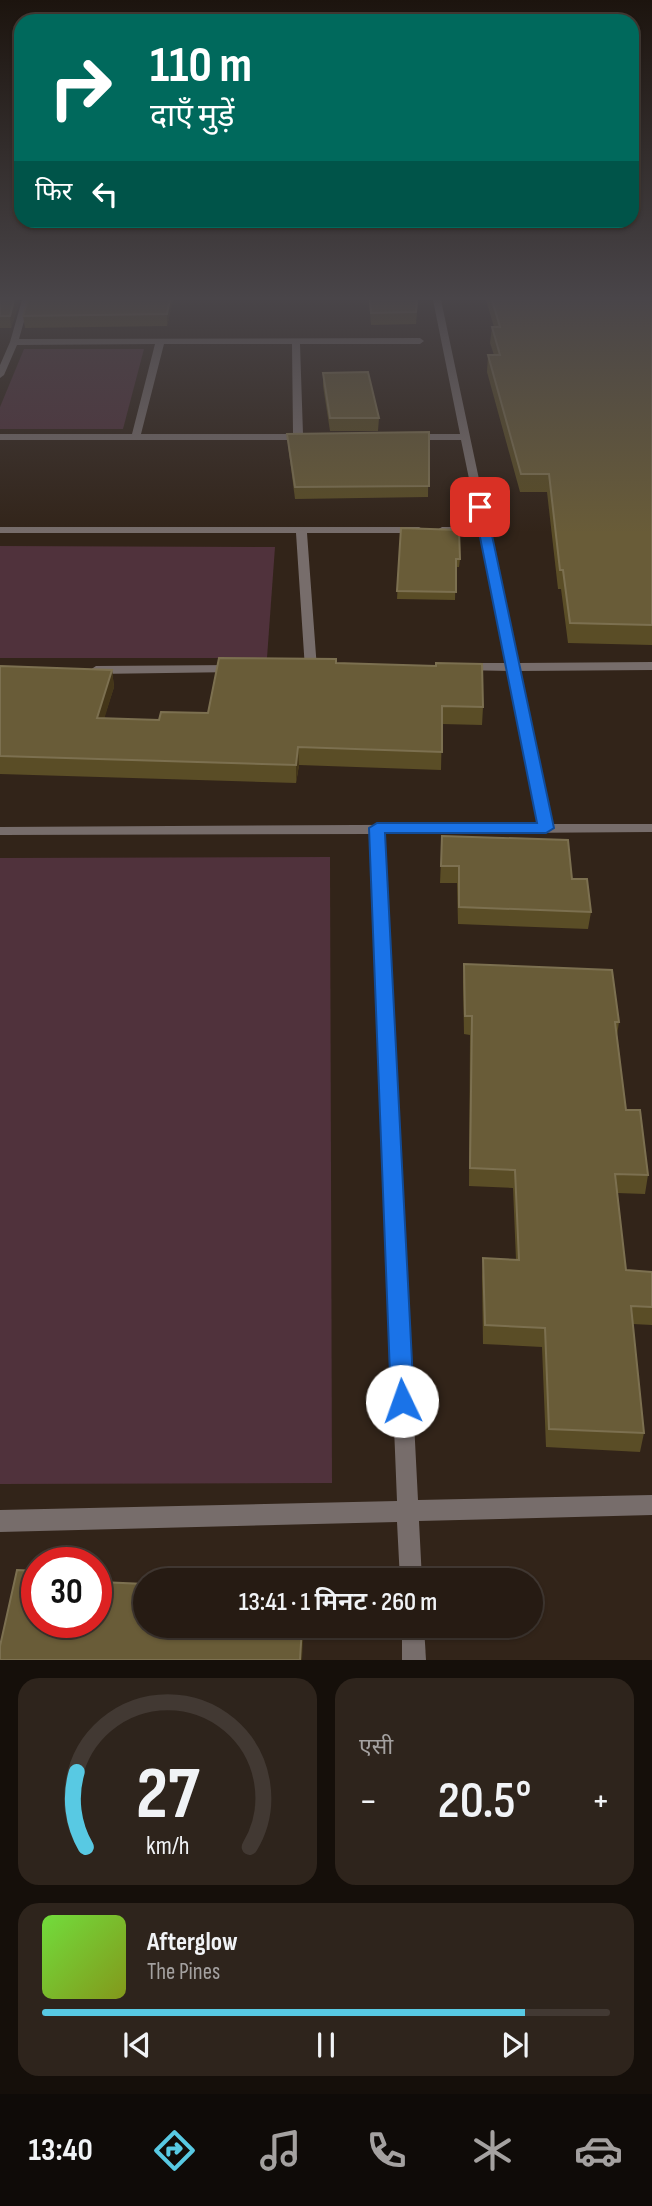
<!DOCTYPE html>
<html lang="hi">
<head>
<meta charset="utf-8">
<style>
	body { margin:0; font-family:"Sofia Sans Condensed","Noto Sans Devanagari",sans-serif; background:#2e241c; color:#f1f3f6; height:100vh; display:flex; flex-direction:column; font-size:26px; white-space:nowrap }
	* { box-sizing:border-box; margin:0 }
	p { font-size:23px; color:#a4a1a0 }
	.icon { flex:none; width:38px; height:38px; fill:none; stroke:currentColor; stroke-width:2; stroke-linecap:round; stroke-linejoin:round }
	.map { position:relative; height:1660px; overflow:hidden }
	.panel { display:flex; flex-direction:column; gap:18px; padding:18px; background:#150f0a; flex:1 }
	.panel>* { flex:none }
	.top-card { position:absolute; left:14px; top:14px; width:625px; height:214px; border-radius:21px; box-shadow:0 2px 5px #0004,0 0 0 2px #423933; background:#00695c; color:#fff; overflow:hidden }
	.speed { position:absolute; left:21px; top:1547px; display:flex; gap:14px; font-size:35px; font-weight:700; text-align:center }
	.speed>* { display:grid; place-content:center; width:91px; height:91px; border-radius:50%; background:#261b13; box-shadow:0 2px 5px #0004,0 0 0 2px #423933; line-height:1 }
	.speed .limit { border:10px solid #d22; background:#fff; color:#111 }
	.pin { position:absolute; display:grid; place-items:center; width:60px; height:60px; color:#fff; margin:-30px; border-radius:14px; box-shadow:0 4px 10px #0006 }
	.me { position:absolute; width:77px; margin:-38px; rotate:357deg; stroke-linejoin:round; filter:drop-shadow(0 0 5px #0008) }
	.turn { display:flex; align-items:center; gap:24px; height:147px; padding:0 21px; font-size:32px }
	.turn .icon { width:91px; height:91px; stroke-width:2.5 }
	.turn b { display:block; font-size:49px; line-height:60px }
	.then { display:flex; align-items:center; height:66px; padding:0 21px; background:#0003; gap:14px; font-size:26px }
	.big { font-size:52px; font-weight:600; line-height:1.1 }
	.panel .widget { flex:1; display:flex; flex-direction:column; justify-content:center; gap:10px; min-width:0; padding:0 24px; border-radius:21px; background:#2e241c }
	.panel .dial { align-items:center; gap:0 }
	.dial svg { height:182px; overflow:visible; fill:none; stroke:#423933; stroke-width:7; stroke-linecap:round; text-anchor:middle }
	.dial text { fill:#f1f3f6; stroke:none }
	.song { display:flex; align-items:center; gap:21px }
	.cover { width:84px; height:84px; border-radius:10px; background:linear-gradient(135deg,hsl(100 70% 55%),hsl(70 70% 35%)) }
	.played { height:7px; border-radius:4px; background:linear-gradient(90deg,#58c9e3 85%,#423933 85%) }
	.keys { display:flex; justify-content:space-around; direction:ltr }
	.heat { display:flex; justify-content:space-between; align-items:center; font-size:38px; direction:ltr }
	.panel .tiles { flex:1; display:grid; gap:18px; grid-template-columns:1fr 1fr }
	.widget:last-child { grid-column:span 2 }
	.trip { position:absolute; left:133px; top:1568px; width:410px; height:70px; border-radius:35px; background:#261b13; box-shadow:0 2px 5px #0004,0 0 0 2px #423933; font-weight:600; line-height:70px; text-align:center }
	.tab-bar { display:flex; height:112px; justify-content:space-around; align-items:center; background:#0f0b08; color:#a4a1a0 }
	.tab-bar .icon { width:49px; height:49px }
	.tab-bar .selected { color:#58c9e3 }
	.tab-bar b { font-size:32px; color:#f1f3f6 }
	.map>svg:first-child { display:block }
</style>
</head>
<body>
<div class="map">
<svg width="652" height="1660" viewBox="0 0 652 1660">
	<rect width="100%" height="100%" fill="#322419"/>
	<!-- green -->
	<g fill="#50323c">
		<polygon points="24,349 144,349 123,429 0,429 0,407"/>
		<polygon points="0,546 275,547 267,658 0,658"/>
		<polygon points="330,857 332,1483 0,1484 0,858"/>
	</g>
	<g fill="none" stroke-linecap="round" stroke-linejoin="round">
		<!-- service -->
		<g fill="#776d6b" fill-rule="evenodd">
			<polygon points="463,663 512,663 518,667 512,671 459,670 457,667 459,664"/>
			<polygon points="233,665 237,666 239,669 237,672 96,674 90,670 96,666"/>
		</g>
		<!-- minor -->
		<g fill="#776d6b" fill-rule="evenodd">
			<path d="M22 300H30L19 339 420 338 424 341 420 344H300L303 434 312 437 307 440H0V434H132L155 344 17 345 4 375 0 378V365L10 342ZM164 344H292L293 434H141Z"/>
			<polygon points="433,300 441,300 518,663 652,662 652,670 520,671 552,824 652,824 652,832 384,834 418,1500 652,1495 652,1515 419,1521 422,1580 400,1580 397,1522 0,1532 0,1510 397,1501 370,834 0,835 0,827 538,824 480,533 442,533 437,530 442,527 479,527 461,440 411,440 406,437 411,434 460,434"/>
			<polygon points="0,527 419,527 424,530 419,533 307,533 317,669 311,673 305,669 296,533 0,533"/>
			<polygon points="402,1626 424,1626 426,1660 402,1660"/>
		</g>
	</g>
	<!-- wall -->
	<g fill="#5a4d26">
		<polygon points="0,300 20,300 11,328 0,328"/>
		<polygon points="173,300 167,326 25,328 23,316"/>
		<polygon points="369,300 418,300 416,324 371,325"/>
		<polygon points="486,300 652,300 652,645 568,643 561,589 558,589 547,492 520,492 487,372 488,355 494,355 490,343 492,327 494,327"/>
		<polygon points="323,373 379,418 378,431 330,431 323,386"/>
		<polygon points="429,432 428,497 295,499 288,445 287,434"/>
		<polygon points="401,528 460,559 459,567 456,567 455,600 397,599"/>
		<polygon points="336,663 483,707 482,725 442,724 441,770 299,765 296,783 0,774 0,666 112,670 114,687 104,718 159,720 208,713"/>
		<polygon points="442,836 572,879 591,912 588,929 458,924 457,883 440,883"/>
		<polygon points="464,964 619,1022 617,1035 626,1110 648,1175 645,1194 617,1193 626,1270 652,1272 652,1325 633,1324 644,1433 640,1452 546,1447 542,1347 483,1344 482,1277 483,1258 516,1260 513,1188 469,1186 470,1035 464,1034 463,982"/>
	</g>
	<!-- shaded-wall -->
	<g fill="#443619">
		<polygon points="14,300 20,300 11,328 10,316"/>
		<polygon points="170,300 173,300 167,326 167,314"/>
		<polygon points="112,670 114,687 99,736 97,718"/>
		<polygon points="298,747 299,765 296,783 296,765"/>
		<polygon points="302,1626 304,1626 302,1660 300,1660"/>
	</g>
	<!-- building -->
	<g fill="#695c38" stroke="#7c7050" stroke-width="2">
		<polygon points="0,300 14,300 10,316 0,316"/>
		<polygon points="28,300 170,300 167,314 23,316"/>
		<polygon points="370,300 417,300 416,312 371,313"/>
		<polygon points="492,300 652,300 652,625 570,623 563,570 560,570 549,474 521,474 488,355 500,355 492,327 500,327"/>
		<polygon points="368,372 379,418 330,418 323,373"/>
		<polygon points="429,432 429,486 295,487 287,434"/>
		<polygon points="401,528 459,530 460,559 456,559 456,592 397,591"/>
		<polygon points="219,658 336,659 336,663 436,666 436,663 482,664 483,707 442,706 442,752 298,747 296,765 0,756 0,666 112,670 97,718 159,720 161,712 208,713"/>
		<polygon points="442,836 568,840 572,879 587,879 591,912 459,907 459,866 441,866"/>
		<polygon points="464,964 612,970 619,1022 615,1022 626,1110 640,1110 648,1175 615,1174 626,1270 652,1272 652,1307 631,1306 644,1433 549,1429 545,1328 485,1325 483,1258 519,1260 515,1170 470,1168 472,1016 465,1016"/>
		<polygon points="17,1570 37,1571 37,1622 96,1622 96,1574 102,1575 100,1582 145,1584 145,1626 302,1626 300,1660 0,1660 0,1646"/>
	</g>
	<!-- sky -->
	<linearGradient id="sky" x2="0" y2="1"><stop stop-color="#1c140e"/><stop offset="0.56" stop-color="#494549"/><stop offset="1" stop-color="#494549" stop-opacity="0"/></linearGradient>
	<rect width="652" height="533" fill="url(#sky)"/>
	<!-- route -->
	<polygon fill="#1a73e8" stroke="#114b97" stroke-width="2" points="476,504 486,507 554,828 546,833 385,833 414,1401 411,1409 402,1412 394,1409 391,1401 369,828 377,823 537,823 474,507"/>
</svg>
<div class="speed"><div class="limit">30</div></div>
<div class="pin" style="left:480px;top:507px;background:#d93025"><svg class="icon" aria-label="arrive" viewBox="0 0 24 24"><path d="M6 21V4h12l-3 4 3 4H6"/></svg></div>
<svg class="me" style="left:402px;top:1401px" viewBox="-20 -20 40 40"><circle r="19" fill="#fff"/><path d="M0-13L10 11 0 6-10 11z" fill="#1a73e8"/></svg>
<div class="trip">13:41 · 1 मिनट · 260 m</div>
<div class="top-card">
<div class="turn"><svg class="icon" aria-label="right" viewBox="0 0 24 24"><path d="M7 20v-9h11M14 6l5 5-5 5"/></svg><div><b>110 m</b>दाएँ मुड़ें</div></div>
<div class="then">फिर<svg class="icon" aria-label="left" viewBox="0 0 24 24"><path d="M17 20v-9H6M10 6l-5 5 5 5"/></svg></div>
</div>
</div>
<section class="panel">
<div class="tiles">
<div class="widget dial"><svg viewBox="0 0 100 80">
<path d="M14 69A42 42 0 1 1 86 69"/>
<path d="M14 69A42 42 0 0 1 10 36" stroke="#58c9e3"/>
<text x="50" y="56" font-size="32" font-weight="700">27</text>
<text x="50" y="72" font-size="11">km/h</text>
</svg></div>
<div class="widget"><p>एसी</p>
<div class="heat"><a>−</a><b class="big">20.5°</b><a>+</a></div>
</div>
<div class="widget">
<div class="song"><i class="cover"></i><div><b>Afterglow</b><p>The Pines</p></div></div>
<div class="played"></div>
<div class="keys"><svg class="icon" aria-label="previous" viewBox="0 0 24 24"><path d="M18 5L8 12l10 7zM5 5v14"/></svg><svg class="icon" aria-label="pause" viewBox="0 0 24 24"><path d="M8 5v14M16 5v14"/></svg><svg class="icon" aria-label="next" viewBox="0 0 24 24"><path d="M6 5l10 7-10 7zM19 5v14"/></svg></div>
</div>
</div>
</section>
<nav class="tab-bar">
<b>13:40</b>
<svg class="icon selected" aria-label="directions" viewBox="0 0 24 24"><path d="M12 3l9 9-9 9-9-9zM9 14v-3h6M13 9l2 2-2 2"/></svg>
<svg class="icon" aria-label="music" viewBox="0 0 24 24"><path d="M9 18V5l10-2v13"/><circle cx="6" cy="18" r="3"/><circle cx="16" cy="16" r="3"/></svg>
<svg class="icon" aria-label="phone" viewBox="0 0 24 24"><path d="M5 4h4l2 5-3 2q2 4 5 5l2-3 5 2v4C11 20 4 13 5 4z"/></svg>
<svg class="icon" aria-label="climate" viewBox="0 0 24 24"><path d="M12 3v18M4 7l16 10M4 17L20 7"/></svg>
<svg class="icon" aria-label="car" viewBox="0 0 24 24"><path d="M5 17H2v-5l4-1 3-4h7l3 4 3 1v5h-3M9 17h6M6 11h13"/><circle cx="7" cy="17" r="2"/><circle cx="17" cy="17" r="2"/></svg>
</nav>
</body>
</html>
